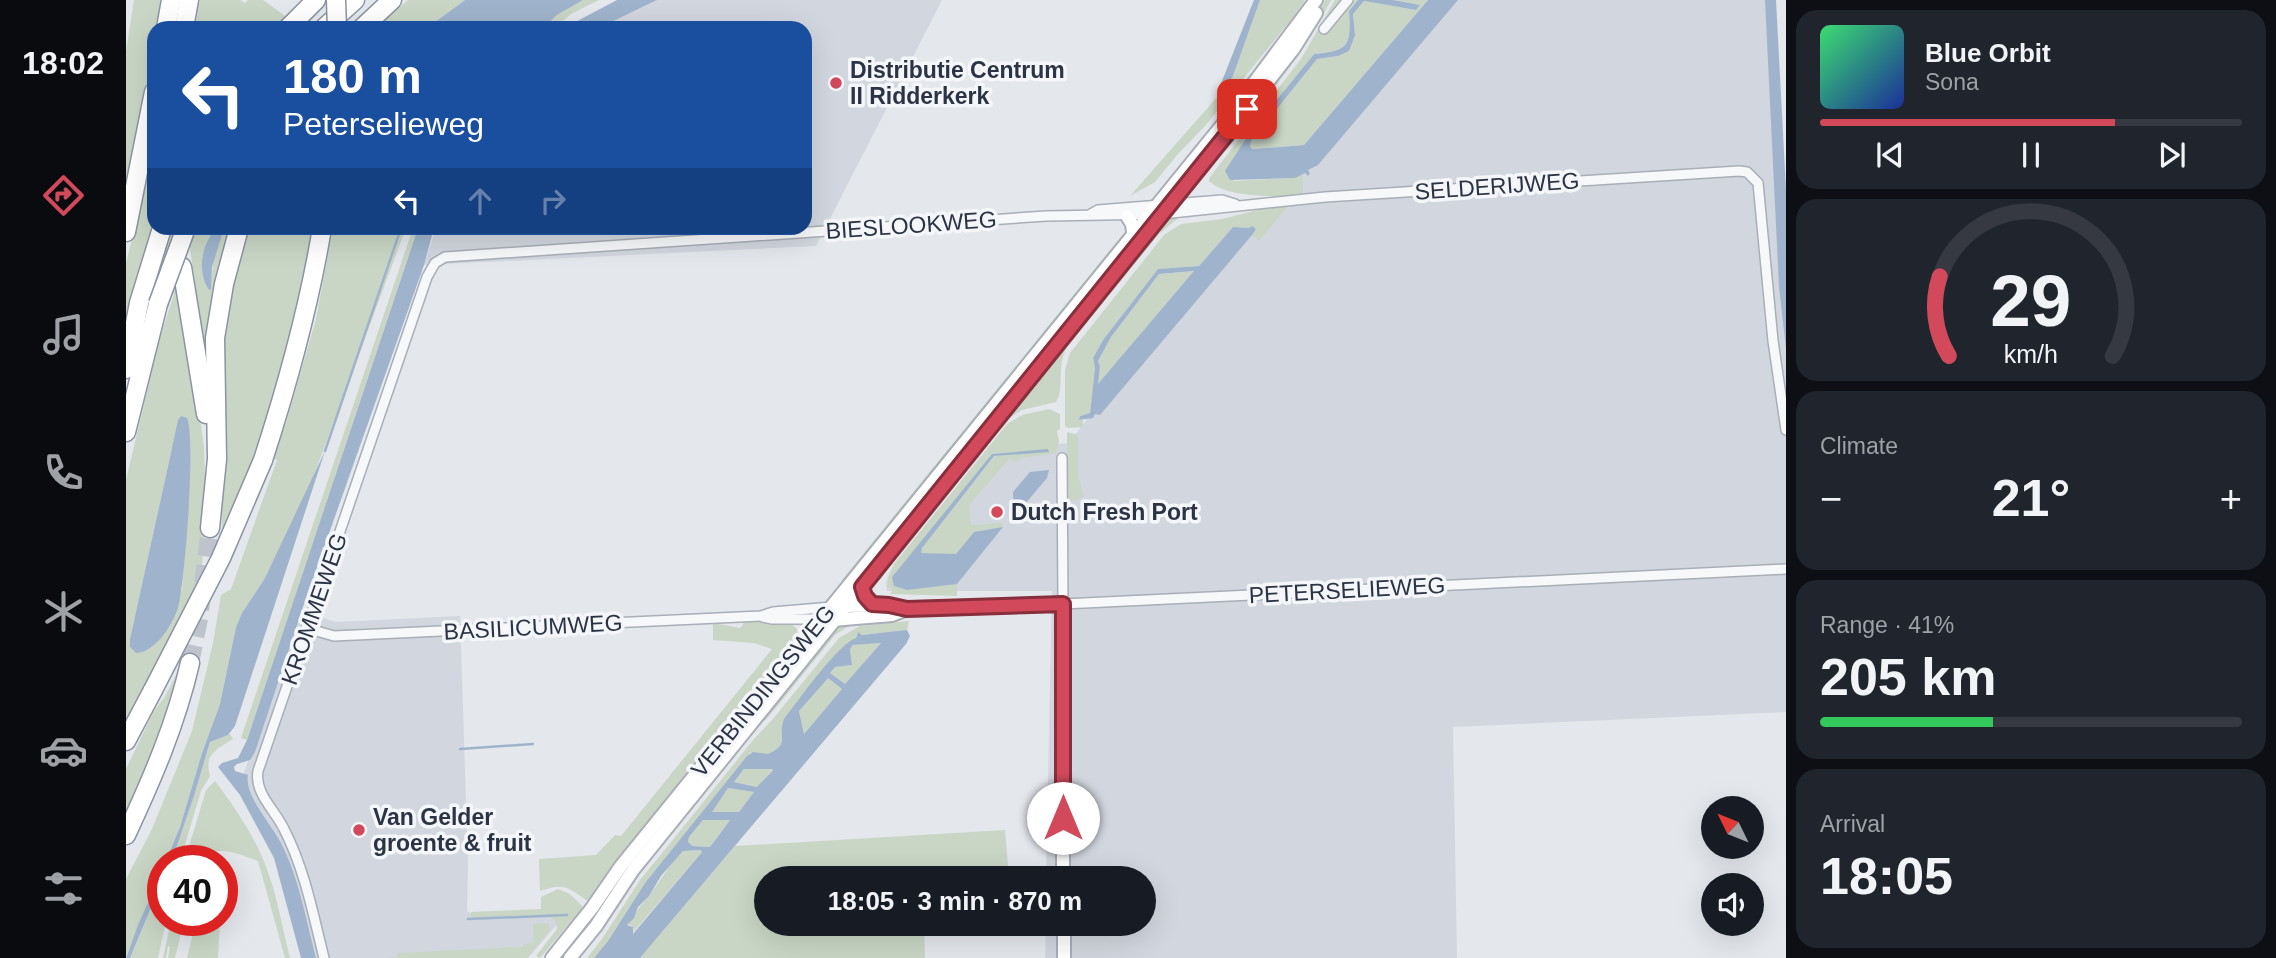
<!DOCTYPE html>
<html lang="en">
<head>
<meta charset="utf-8">
<style>
	body { margin:0; font-family:Helvetica,sans-serif; background:#20242c; color:#f1f3f6; height:100vh; display:flex; flex-direction:column; font-size:26px; white-space:nowrap }
	* { box-sizing:border-box; margin:0 }
	p { font-size:23px; color:#9ea1a6 }
	.icon { flex:none; width:38px; height:38px; fill:none; stroke:currentColor; stroke-width:2; stroke-linecap:round; stroke-linejoin:round }
	.map { position:relative; flex:1; overflow:hidden }
	.details { display:flex; flex-direction:column; gap:10px; padding:10px; background:#0d0f14; width:490px }
	.details>* { flex:none }
	.hud { position:absolute; left:21px; top:21px; width:665px; height:214px; border-radius:21px; box-shadow:0 7px 28px #0002; background:#1a4fa0; color:#fff; overflow:hidden }
	.needle { width:46px; rotate:313deg }
	.tools { position:absolute; left:1575px; top:796px; display:grid; gap:14px }
	.tools a { display:grid; place-items:center; width:63px; height:63px; border-radius:50%; background:#171b24; box-shadow:0 7px 28px #0002; font-size:35px }
	.speed { position:absolute; left:21px; top:845px; display:flex; gap:14px; font-size:35px; font-weight:700; text-align:center }
	.speed>* { display:grid; place-content:center; width:91px; height:91px; border-radius:50%; background:#171b24; box-shadow:0 7px 28px #0002; line-height:1 }
	.speed .limit { border:10px solid #d22; background:#fff; color:#111 }
	.pin { position:absolute; display:grid; place-items:center; width:60px; height:60px; color:#fff; margin:-30px; border-radius:14px; box-shadow:0 4px 10px #0006 }
	.me { position:absolute; width:77px; margin:-38px; rotate:0deg; stroke-linejoin:round; filter:drop-shadow(0 0 5px #0008) }
	.turn { display:flex; align-items:center; gap:24px; height:147px; padding:0 21px; font-size:32px }
	.turn .icon { width:91px; height:91px; stroke-width:2.5 }
	.turn b { display:block; font-size:49px; line-height:60px }
	.lanes { display:flex; align-items:center; height:66px; padding:0 21px; background:#0003; justify-content:center; gap:35px; direction:ltr }
	.lanes .off { opacity:.35 }
	.big { font-size:52px; font-weight:700; line-height:1.1 }
	.details .card { flex:1; display:flex; flex-direction:column; justify-content:center; gap:10px; min-width:0; padding:0 24px; border-radius:21px; background:#20242c }
	.details .dial { align-items:center; gap:0 }
	.dial svg { height:182px; overflow:visible; fill:none; stroke:#363941; stroke-width:7; stroke-linecap:round; text-anchor:middle }
	.dial text { fill:#f1f3f6; stroke:none }
	.song { display:flex; align-items:center; gap:21px }
	.cover { width:84px; height:84px; border-radius:10px; background:linear-gradient(135deg,hsl(140 70% 55%),hsl(230 70% 35%)) }
	.played { height:7px; border-radius:4px; background:linear-gradient(90deg,#d1495b 70%,#363941 70%) }
	.keys { display:flex; justify-content:space-around; direction:ltr }
	.heat { display:flex; justify-content:space-between; align-items:center; font-size:38px; direction:ltr }
	.charge { height:10px; border-radius:5px; background:linear-gradient(90deg,#34c759 41%,#363941 0) }
	.trip { position:absolute; left:628px; top:866px; width:402px; height:70px; border-radius:35px; background:#171b24; box-shadow:0 7px 28px #0002; font-weight:700; line-height:70px; text-align:center }
	main { display:flex; flex:1; min-height:0 }
	.dock { display:flex; flex-direction:column; width:126px; justify-content:space-around; align-items:center; background:#090b0e; color:#9ea1a6 }
	.dock .icon { width:49px; height:49px }
	.dock .selected { color:#d1495b }
	.dock b { font-size:32px; color:#f1f3f6 }
	.map>svg:first-child { display:block }
</style>
</head>
<body>
<main>
<nav class="dock">
<b>18:02</b>
<svg class="icon selected" aria-label="directions" viewBox="0 0 24 24"><path d="M12 3l9 9-9 9-9-9zM9 14v-3h6M13 9l2 2-2 2"/></svg>
<svg class="icon" aria-label="music" viewBox="0 0 24 24"><path d="M9 18V5l10-2v13"/><circle cx="6" cy="18" r="3"/><circle cx="16" cy="16" r="3"/></svg>
<svg class="icon" aria-label="phone" viewBox="0 0 24 24"><path d="M5 4h4l2 5-3 2q2 4 5 5l2-3 5 2v4C11 20 4 13 5 4z"/></svg>
<svg class="icon" aria-label="climate" viewBox="0 0 24 24"><path d="M12 3v18M4 7l16 10M4 17L20 7"/></svg>
<svg class="icon" aria-label="car" viewBox="0 0 24 24"><path d="M5 17H2v-5l4-1 3-4h7l3 4 3 1v5h-3M9 17h6M6 11h13"/><circle cx="7" cy="17" r="2"/><circle cx="17" cy="17" r="2"/></svg>
<svg class="icon" aria-label="filters" viewBox="0 0 24 24"><path d="M4 7h16M4 17h16"/><circle cx="9" cy="7" r="2"/><circle cx="15" cy="17" r="2"/></svg>
</nav>
<div class="map">
<svg width="1660" height="958" viewBox="0 0 1660 958">
	<rect width="100%" height="100%" fill="#e4e7ec"/>
	<!-- built -->
	<g fill="#d2d6de">
		<polygon points="531,0 816,0 690,246 298,265 310,228 679,228 679,28 473,28"/>
		<polygon points="1315,0 1643,0 1660,190 1660,712 1327,727 1331,958 919,958 920,924 1018,924 1018,878 920,878 926,591 761,591 760,581 867,450 943,443 1028,331 1252,76"/>
		<polygon points="175,611 210,622 334,616 342,864 341,911 350,916 441,913 402,958 185,958 174,907 120,791 118,773"/>
	</g>
	<!-- green -->
	<g fill="#c9d6c5" fill-rule="evenodd">
		<polygon points="8,0 37,0 32,28 28,28 28,48 0,189 0,51"/>
		<polygon points="74,0 114,0 119,3 122,0 137,0 162,18 153,28 69,28"/>
		<polygon points="282,0 339,0 301,28 250,28"/>
		<polygon points="457,0 473,0 445,14 429,28 417,28 431,15"/>
		<polygon points="1134,0 1179,0 1169,15 1079,126 1052,154 1029,182 1004,196 1100,87 1107,76"/>
		<path d="M1199 0H1205C1178 56 1136 101 1099 152L1096 149 1183 31Z"/>
		<path d="M1209 0H1232L1223 11C1225 46 1224 50 1188 54L1123 134 1107 181 1169 178 1177 174V195C1153 197 1100 198 1083 181L1084 177 1175 59Z"/>
		<polygon points="1267,0 1302,0 1178,145 1127,149 1124,147 1125,141 1191,59 1212,56 1229,35 1227,14 1238,1 1290,10 1294,5"/>
		<path d="M28 145V228H48L78 447 80 514 76 564 66 603 0 731V480L33 341 48 294 38 283 28 292 32 277 21 265 0 352V264ZM46 448 62 509 56 589 46 622 4 639Z"/>
		<polygon points="1164,204 1133,241 1126,235 1123,228 1107,227 1073,266 1032,269 977,340 967,358 969,368 964,413 954,416 953,420 957,420 957,427 942,428 939,426 939,370 944,353 1038,235 1055,224 1096,219 1147,206"/>
		<path d="M1056 215 1033 234 941 347C930 367 939 388 930 402L896 410 877 422 762 564 755 579 746 580 1040 221 1046 217Z"/>
		<path d="M61 228H90C77 243 69 274 84 290L88 257 98 228H109L83 378Z"/>
		<polygon points="125,228 188,228 176,298 133,452 101,529 96,529 96,361 99,328 105,285 118,239"/>
		<polygon points="207,228 280,228 182,491 139,578 116,613 110,627 94,704 76,753 54,827 40,861 37,861 37,869 0,956 0,879 26,829 66,731 87,643 95,595 105,589 151,460 146,458 160,423 190,319"/>
		<polygon points="287,228 292,228 121,740 115,738"/>
		<polygon points="997,234 990,249 722,581 715,581"/>
		<polygon points="1069,271 971,386 974,366 972,361 985,337 1033,274"/>
		<polygon points="923,409 934,414 934,429 931,431 933,441 930,453 896,458 889,462 884,458 843,505 845,525 877,523 877,527 848,532 830,554 794,553 796,548 869,456 922,451 868,453 766,577 831,584 831,596 764,594 766,591 765,587 761,588 763,579 761,579 768,564 881,424 896,415"/>
		<polygon points="941,432 952,435 952,476 958,496 951,500 941,501"/>
		<path d="M783 621 781 630 778 631 735 635 732 632 730 638 712 652 658 719C653 731 663 750 642 754 636 755 630 752 624 753L519 883 482 941 468 958H461L476 939 514 880 537 852 628 739 646 720 713 638 734 626Z"/>
		<path d="M618 622H663L671 629V640L464 900H460C441 886 437 883 414 891L413 859 470 855 489 835 495 836 646 649 628 643 587 640V623L614 628 616 626Z"/>
		<polygon points="728,623 709,635 644,715 623,736 519,865 477,929 454,958 449,958 503,881 636,715 653,700 714,625"/>
		<polygon points="755,643 719,684 704,673 709,667 726,665 724,649 727,645"/>
		<polygon points="55,666 52,691 0,820 0,769 28,711 38,698"/>
		<polygon points="701,677 716,689 678,734 673,711"/>
		<path d="M104 734 107 739C90 750 78 754 84 776L75 791 54 861H45L68 796 84 742Z"/>
		<polygon points="618,769 647,769 632,787 608,782"/>
		<path d="M89 781C108 806 127 834 139 864 151 894 156 927 164 958H159L132 861C115 855 94 844 78 857L62 850 80 790Z"/>
		<polygon points="602,788 629,792 613,812 585,812"/>
		<polygon points="577,820 604,820 584,847 566,846 562,843 563,837"/>
		<polygon points="879,830 883,878 640,878 640,924 798,924 799,958 514,958 609,846"/>
		<path d="M557 851 574 850 576 852 504 936 508 929 505 925H502C508 914 514 906 522 897 534 882 543 864 557 851Z"/>
		<polygon points="37,879 37,920 40,921 32,958 4,958"/>
		<polygon points="432,889 444,894 457,907 414,958 410,956 431,929 430,922 423,916 345,919 345,912 415,909 415,897"/>
		<polygon points="45,921 58,921 49,958 42,958 44,947 42,946 40,958 37,958"/>
		<polygon points="70,921 94,921 92,958 61,958"/>
		<polygon points="422,923 424,930 401,958 262,958 271,957 271,953 397,947 397,944 408,943 407,924"/>
	</g>
	<!-- water -->
	<g fill="#9fb4cc" fill-rule="evenodd">
		<polygon points="339,0 457,0 431,15 417,28 301,28"/>
		<polygon points="491,0 531,0 473,28 438,28"/>
		<polygon points="1128,0 1134,0 1107,76 1097,91 1094,86"/>
		<path d="M1232 0H1267L1294 5 1290 10 1238 1 1227 14 1229 35 1223 51 1212 56 1191 59 1125 141 1124 147 1127 149 1178 145 1302 0H1332L1192 165 1182 170 1184 173 1182 176 1179 173 1169 178 1104 180 1099 171 1123 134 1188 54C1224 51 1225 45 1223 11Z"/>
		<polygon points="1639,0 1650,0 1660,190 1660,349 1653,287"/>
		<path d="M1126 226 1130 229 1126 235 974 415 969 414 967 418 953 420 954 416 964 413 969 368 967 358 977 340 1032 269 1073 266 1107 227 1123 228ZM1068 271 972 384 974 366 972 361 985 337 1033 274Z"/>
		<path d="M90 228H98L86 267 85 289 83 290C70 271 76 244 90 228Z"/>
		<path d="M292 228H308L298 265 177 607 129 752 124 760 111 764 108 767 109 771 122 775C118 795 145 824 155 843 173 878 180 920 190 958H175L148 858 114 795 92 767 96 763 112 758 121 740Z"/>
		<path d="M55 416 61 418C70 438 59 583 52 608 46 625 30 652 10 653L4 647V639L46 448 52 420Z"/>
		<polygon points="922,449 923,452 868,456 796,548 795,553 830,554 848,532 877,527 831,584 781,590 768,586 766,577 866,454"/>
		<polygon points="199,451 109,726 102,735 84,742 68,796 46,860 40,861 54,827 76,753 94,704 110,627 116,613 139,578"/>
		<polygon points="923,470 921,478 888,517 887,492 904,472"/>
		<path d="M781 630 784 636 780 644 514 958H468L482 941 519 883 621 756 627 752 642 754C665 744 651 736 658 719 673 700 712 644 730 638L732 632 736 635ZM755 643 719 684 704 673 709 667 726 665 724 649 727 645ZM702 678 716 689 678 734 673 711ZM618 769H646L647 770 631 787 608 782ZM602 788 628 792 613 812H586ZM577 820H604L584 847 566 846 562 842 563 837ZM557 851 574 850 576 852 507 934V927L501 925 508 918 512 907 523 896 535 876Z"/>
		<polygon points="37,869 37,879 4,958 0,958 12,925"/>
	</g>
	<g fill="none" stroke-linecap="round" stroke-linejoin="round">
		<!-- stream -->
		<g stroke="#9fb4cc" stroke-width="2.5">
			<polyline points="199,451 275,228"/>
			<polyline points="334,749 407,744"/>
			<polyline points="342,919 441,915"/>
		</g>
		<!-- highway-tunnel -->
		<polyline stroke="#bfc3cb" stroke-width="18" stroke-dasharray="18 9" stroke-linecap="butt" points="64,663 73,619 84,528"/>
		<!-- street casing -->
		<g stroke="#a9aeb7" stroke-width="12">
			<g id="street">
				<polyline points="1198,29 1222,0"/>
				<polyline points="965,214 972,210 1096,200 1109,204"/>
				<polyline points="936,458 937,604 1660,569"/>
				<polyline points="637,617 646,619 695,619"/>
				<polyline points="180,628 208,636 635,616 647,612 706,607"/>
				<path d="M198 958C187 914 179 870 158 829 149 810 128 793 132 771L301 277 309 263 319 257 920 216 1036 214 1199 197 1613 171 1621 172 1632 183 1647 341 1660 430"/>
			</g>
		</g>
		<!-- secondary casing -->
		<g stroke="#a9aeb7" stroke-width="16">
			<g id="secondary">
				<polyline points="1001,216 1006,224 1007,232"/>
				<polyline points="716,606 763,605 781,609 937,604 937,878"/>
				<polyline points="706,620 766,615 781,609"/>
				<polyline points="938,924 938,958"/>
				<polyline points="426,958 466,908 495,866 1097,124 1190,0"/>
				<polyline points="444,958 470,926 507,870 1090,148 1168,48 1190,13"/>
			</g>
		</g>
		<!-- highway casing -->
		<g stroke="#8b94a3" stroke-width="21">
			<g id="highway">
				<polyline points="40,28 45,0"/>
				<polyline points="58,28 63,0"/>
				<polyline points="162,28 190,0"/>
				<polyline points="198,28 229,0"/>
				<polyline points="236,28 266,0"/>
				<polyline points="0,232 28,92"/>
				<polyline points="56,267 80,414"/>
				<polyline points="0,369 13,303 36,228"/>
				<polyline points="0,432 32,304"/>
				<path d="M137 460C162 383 183 307 196 228"/>
				<polyline points="84,528 91,459 89,338 98,284 113,228"/>
				<polyline points="0,741 27,690"/>
				<path d="M0 835C26 779 50 724 64 663"/>
			</g>
		</g>
		<!-- street -->
		<use href="#street" stroke="#f7f8fa" stroke-width="9"/>
		<!-- secondary -->
		<use href="#secondary" stroke="#fff" stroke-width="12"/>
		<!-- highway -->
		<use href="#highway" stroke="#fff" stroke-width="18"/>
		<!-- highway-bridge casing -->
		<g stroke="#8b94a3" stroke-width="21" stroke-linecap="butt">
			<g id="highway-bridge">
				<polyline points="210,0 211,28"/>
				<polyline points="32,304 60,228"/>
				<polyline points="27,690 95,558 137,460"/>
			</g>
		</g>
		<!-- highway-bridge -->
		<use href="#highway-bridge" stroke="#fff" stroke-width="18"/>
	</g>
	<g fill="none" stroke-linecap="round" stroke-linejoin="round">
		<!-- route casing -->
		<g stroke="#882f3b" stroke-width="18">
			<polyline id="route" points="937,818 937,604 781,609 763,605 746,604 739,596 736,587 1121,109"/>
		</g>
		<!-- route -->
		<use href="#route" stroke="#d1495b" stroke-width="12"/>
	</g>
	<!-- markers -->
	<g fill="#d1495b" stroke="#f4f6f9" stroke-width="2.5">
		<circle cx="710" cy="83" r="7"/>
		<circle cx="871" cy="512" r="7"/>
		<circle cx="233" cy="830" r="7"/>
	</g>
	<g text-anchor="middle" dominant-baseline="central" stroke-width="7" stroke-linejoin="round" paint-order="stroke">
		<!-- poi labels -->
		<g font-size="23" font-weight="bold" fill="#2b3445" stroke="#f4f6f9" text-anchor="start">
			<text x="724" y="70">Distributie Centrum<tspan x="724" dy="26">II Ridderkerk</tspan></text>
			<text x="885" y="512">Dutch Fresh Port</text>
			<text x="247" y="817">Van Gelder<tspan x="247" dy="26">groente &amp; fruit</tspan></text>
		</g>
		<!-- street labels -->
		<g font-size="23" fill="#2b3445" stroke="#f4f6f9">
			<text transform="translate(1371 186) rotate(-4)">SELDERIJWEG</text>
			<text transform="translate(785 225) rotate(-4)">BIESLOOKWEG</text>
			<text transform="translate(1221 590) rotate(-3)">PETERSELIEWEG</text>
			<text transform="translate(188 609) rotate(-71)">KROMMEWEG</text>
			<text transform="translate(407 627) rotate(-3)">BASILICUMWEG</text>
			<text transform="translate(637 691) rotate(-51)">VERBINDINGSWEG</text>
		</g>
	</g>
</svg>
<div class="tools">
<a><svg class="needle" viewBox="-14 -14 28 28"><path d="M0-13l5 13h-10z" fill="#e53935"/><path d="M0 13l5-13h-10z" fill="#9ea1a6"/></svg></a>
<a><svg class="icon" aria-label="sound" viewBox="0 0 24 24"><path d="M4 9h4l5-4v14l-5-4H4zM17 9q2 3 0 6"/></svg></a>
</div>
<div class="speed"><div class="limit">40</div></div>
<div class="pin" style="left:1121px;top:109px;background:#d93025"><svg class="icon" aria-label="arrive" viewBox="0 0 24 24"><path d="M6 21V4h12l-3 4 3 4H6"/></svg></div>
<svg class="me" style="left:937px;top:818px" viewBox="-20 -20 40 40"><circle r="19" fill="#fff"/><path d="M0-13L10 11 0 6-10 11z" fill="#d1495b"/></svg>
<div class="trip">18:05 · 3 min · 870 m</div>
<div class="hud">
<div class="turn"><svg class="icon" aria-label="left" viewBox="0 0 24 24"><path d="M17 20v-9H6M10 6l-5 5 5 5"/></svg><div><b>180 m</b>Peterselieweg</div></div>
<div class="lanes"><svg class="icon" aria-label="left" viewBox="0 0 24 24"><path d="M17 20v-9H6M10 6l-5 5 5 5"/></svg><svg class="icon off" aria-label="ahead" viewBox="0 0 24 24"><path d="M12 20V5M6 11l6-6 6 6"/></svg><svg class="icon off" aria-label="right" viewBox="0 0 24 24"><path d="M7 20v-9h11M14 6l5 5-5 5"/></svg></div>
</div>
</div>
<section class="details">
<div class="card">
<div class="song"><i class="cover"></i><div><b>Blue Orbit</b><p>Sona</p></div></div>
<div class="played"></div>
<div class="keys"><svg class="icon" aria-label="previous" viewBox="0 0 24 24"><path d="M18 5L8 12l10 7zM5 5v14"/></svg><svg class="icon" aria-label="pause" viewBox="0 0 24 24"><path d="M8 5v14M16 5v14"/></svg><svg class="icon" aria-label="next" viewBox="0 0 24 24"><path d="M6 5l10 7-10 7zM19 5v14"/></svg></div>
</div>
<div class="card dial"><svg viewBox="0 0 100 80">
<path d="M14 69A42 42 0 1 1 86 69"/>
<path d="M14 69A42 42 0 0 1 10 34" stroke="#d1495b"/>
<text x="50" y="56" font-size="32" font-weight="700">29</text>
<text x="50" y="72" font-size="11">km/h</text>
</svg></div>
<div class="card"><p>Climate</p>
<div class="heat"><a>−</a><b class="big">21°</b><a>+</a></div>
</div>
<div class="card"><p>Range · 41%</p><b class="big">205 km</b><div class="charge"></div></div>
<div class="card"><p>Arrival</p><b class="big">18:05</b></div>
</section>
</main>
</body>
</html>
